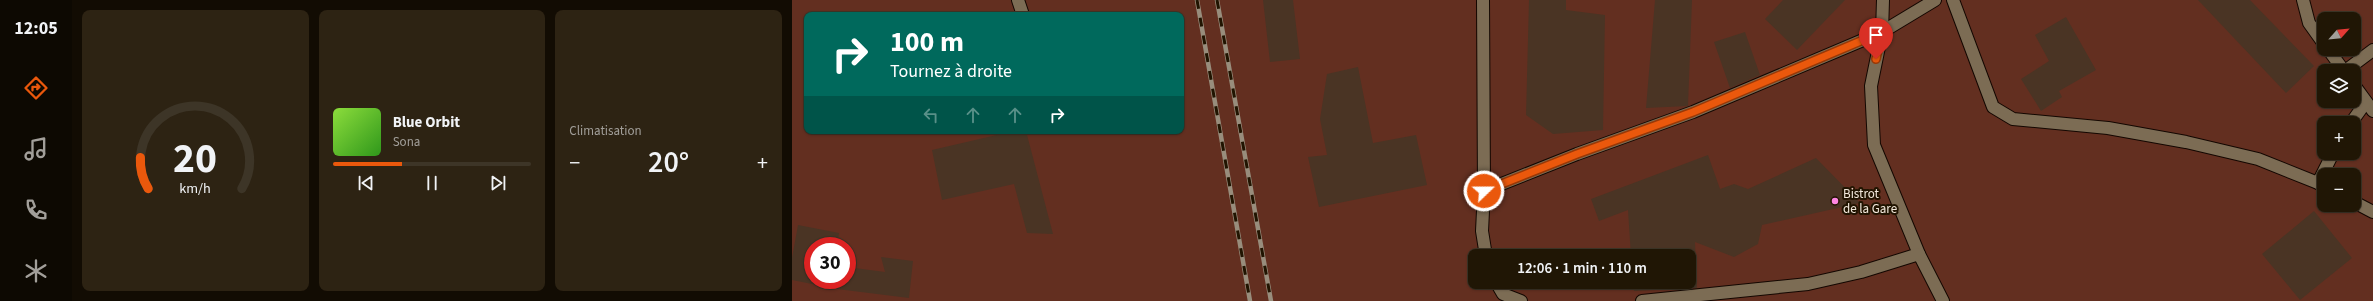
<!DOCTYPE html>
<html lang="fr">
<head>
<meta charset="utf-8">
<style>
	body { margin:0; font-family:"Source Sans 3",sans-serif; background:#2d2313; color:#f1f3f6; height:100vh; display:flex; flex-direction:column; font-size:15px; white-space:nowrap }
	* { box-sizing:border-box; margin:0 }
	p { font-size:13px; color:#a29f9a }
	.icon { flex:none; width:22px; height:22px; fill:none; stroke:currentColor; stroke-width:2; stroke-linecap:round; stroke-linejoin:round }
	.map { position:relative; flex:1; overflow:hidden }
	.panel { display:flex; flex-direction:column; gap:10px; padding:10px; background:#120c03; width:720px }
	.panel>* { flex:none }
	.guide { position:absolute; left:12px; top:12px; width:380px; height:122px; border-radius:8px; box-shadow:0 1px 3px #0004,0 0 0 1px #3d3527; background:#00695c; color:#fff; overflow:hidden }
	.needle { width:26px; rotate:63deg }
	.buttons { position:absolute; left:1525px; top:12px; display:grid; gap:8px }
	.buttons a { display:grid; place-items:center; width:44px; height:44px; border-radius:8px; background:#201605; box-shadow:0 1px 3px #0004,0 0 0 1px #3d3527; font-size:20px }
	.speed { position:absolute; left:12px; top:237px; display:flex; gap:8px; font-size:20px; font-weight:700; text-align:center }
	.speed>* { display:grid; place-content:center; width:52px; height:52px; border-radius:50%; background:#201605; box-shadow:0 1px 3px #0004,0 0 0 1px #3d3527; line-height:1 }
	.speed .limit { border:6px solid #d22; background:#fff; color:#111 }
	.pin { position:absolute; display:grid; place-items:center; width:34px; height:34px; color:#fff; margin:-41px -17px; border-radius:50% 50% 50% 0; rotate:-45deg; box-shadow:0 0 4px #0007 }
	.pin .icon { rotate:45deg }
	.me { position:absolute; width:44px; margin:-22px; rotate:68deg; stroke-linejoin:round; filter:drop-shadow(0 0 3px #0008) }
	.turn { display:flex; align-items:center; gap:14px; height:84px; padding:0 20px; font-size:18px }
	.turn .icon { width:52px; height:52px; stroke-width:2.5 }
	.turn b { display:block; font-size:28px; line-height:34px }
	.lanes { display:flex; align-items:center; height:38px; padding:0 20px; background:#0003; justify-content:center; gap:20px; direction:ltr }
	.lanes .off { opacity:.35 }
	.big { font-size:30px; font-weight:600; line-height:1.1 }
	.panel .tile { flex:1; display:flex; flex-direction:column; justify-content:center; gap:6px; min-width:0; padding:0 14px; border-radius:8px; background:#2d2313 }
	.panel .dial { align-items:center; gap:0 }
	.dial svg { height:104px; overflow:visible; fill:none; stroke:#3d3527; stroke-width:7; stroke-linecap:round; text-anchor:middle }
	.dial text { fill:#f1f3f6; stroke:none }
	.song { display:flex; align-items:center; gap:12px }
	.cover { width:48px; height:48px; border-radius:6px; background:linear-gradient(135deg,hsl(90 70% 55%),hsl(110 70% 35%)) }
	.played { height:4px; border-radius:2px; background:linear-gradient(90deg,#ea580c 35%,#3d3527 35%) }
	.keys { display:flex; justify-content:space-around; direction:ltr }
	.heat { display:flex; justify-content:space-between; align-items:center; font-size:22px; direction:ltr }
	.panel .tiles { flex:1; display:grid; gap:10px; grid-template-columns:repeat(3,1fr) }
	.trip { position:absolute; left:676px; top:249px; width:228px; height:40px; border-radius:8px; background:#201605; box-shadow:0 1px 3px #0004,0 0 0 1px #3d3527; font-weight:600; line-height:40px; text-align:center }
	main { display:flex; flex:1; min-height:0 }
	.dock { display:flex; flex-direction:column; width:72px; justify-content:space-around; align-items:center; background:#0d0902; color:#a29f9a }
	.dock .icon { width:28px; height:28px }
	.dock .on { color:#ea580c }
	.dock b { font-size:18px; color:#f1f3f6 }
	.map>svg:first-child { display:block }
</style>
</head>
<body>
<main>
<nav class="dock">
<b>12:05</b>
<svg class="icon on" aria-label="directions" viewBox="0 0 24 24"><path d="M12 3l9 9-9 9-9-9zM9 14v-3h6M13 9l2 2-2 2"/></svg>
<svg class="icon" aria-label="music" viewBox="0 0 24 24"><path d="M9 18V5l10-2v13"/><circle cx="6" cy="18" r="3"/><circle cx="16" cy="16" r="3"/></svg>
<svg class="icon" aria-label="phone" viewBox="0 0 24 24"><path d="M5 4h4l2 5-3 2q2 4 5 5l2-3 5 2v4C11 20 4 13 5 4z"/></svg>
<svg class="icon" aria-label="climate" viewBox="0 0 24 24"><path d="M12 3v18M4 7l16 10M4 17L20 7"/></svg>
</nav>
<section class="panel">
<div class="tiles">
<div class="tile dial"><svg viewBox="0 0 100 80">
<path d="M14 69A42 42 0 1 1 86 69"/>
<path d="M14 69A42 42 0 0 1 8 45" stroke="#ea580c"/>
<text x="50" y="56" font-size="32" font-weight="700">20</text>
<text x="50" y="72" font-size="11">km/h</text>
</svg></div>
<div class="tile">
<div class="song"><i class="cover"></i><div><b>Blue Orbit</b><p>Sona</p></div></div>
<div class="played"></div>
<div class="keys"><svg class="icon" aria-label="previous" viewBox="0 0 24 24"><path d="M18 5L8 12l10 7zM5 5v14"/></svg><svg class="icon" aria-label="pause" viewBox="0 0 24 24"><path d="M8 5v14M16 5v14"/></svg><svg class="icon" aria-label="next" viewBox="0 0 24 24"><path d="M6 5l10 7-10 7zM19 5v14"/></svg></div>
</div>
<div class="tile"><p>Climatisation</p>
<div class="heat"><a>−</a><b class="big">20°</b><a>+</a></div>
</div>
</div>
</section>
<div class="map">
<svg width="1581" height="301" viewBox="0 0 1581 301">
	<rect width="100%" height="100%" fill="#2b1d07"/>
	<!-- green -->
	<path fill="#632f20" fill-rule="evenodd" d="M0 0H1581V301H0ZM15 15H389V131H15ZM1532 19H1562V49H1532ZM1532 71H1562V101H1532ZM1532 123H1562V153H1532ZM1532 175H1562V205H1532ZM21 246H55V280H21ZM683 256H897V282H683Z"/>
	<!-- building -->
	<g fill="#4a3424">
		<polygon points="471,0 501,0 508,59 478,62"/>
		<polygon points="737,0 774,0 774,10 813,15 811,130 761,134 734,115"/>
		<polygon points="863,0 900,0 896,106 854,108"/>
		<polygon points="991,0 1053,0 1005,50 973,19"/>
		<polygon points="1406,0 1458,0 1522,66 1494,93"/>
		<polygon points="1274,17 1304,70 1267,91 1270,97 1249,111 1229,79 1257,61 1243,35"/>
		<polygon points="953,32 968,75 938,88 922,42"/>
		<polygon points="566,67 581,143 624,135 635,185 527,207 516,157 535,155 528,119 535,74"/>
		<polygon points="209,131 234,131 261,234 235,233 222,184 150,200 140,150 209,134"/>
		<polygon points="916,155 928,189 942,184 956,189 1024,158 1068,203 970,225 966,244 942,257 903,242 905,288 842,291 841,282 897,282 897,256 839,256 836,210 807,221 799,199"/>
		<polygon points="1522,211 1560,258 1508,300 1470,254"/>
		<polygon points="6,225 47,233 45,246 21,246 21,280 55,280 55,267 93,272 89,257 121,261 117,298 45,289 0,280 0,258"/>
	</g>
	<g fill="none" stroke-linecap="round" stroke-linejoin="round">
		<!-- minor casing -->
		<g stroke="#130700" stroke-width="14">
			<g id="minor">
				<polyline points="226,0 231,15"/>
				<polyline points="691,0 692,191 690,231 694,256"/>
				<polyline points="1091,0 1090,32 1079,86 1082,145 1127,254 1151,301"/>
				<polyline points="1161,0 1201,107 1221,119 1316,128 1394,142 1466,159 1526,183"/>
				<polyline points="1511,0 1517,23 1532,44"/>
				<polyline points="1536,49 1552,71"/>
				<polyline points="1553,71 1581,50"/>
				<polyline points="1562,85 1581,111"/>
				<polyline points="1559,123 1574,102"/>
				<polyline points="1532,186 1526,183 1541,153"/>
				<polyline points="692,191 785,154 901,112 1090,32 1143,0"/>
				<polyline points="1562,202 1581,212"/>
				<polyline points="704,282 711,294 729,301"/>
				<polyline points="850,301 1016,284 1069,272 1127,254"/>
			</g>
		</g>
		<!-- minor -->
		<use href="#minor" stroke="#7c6c54" stroke-width="12"/>
		<!-- rail casing -->
		<g stroke="#988d7c" stroke-width="4.5">
			<g id="rail">
				<polyline points="405,0 458,301"/>
				<polyline points="425,0 479,301"/>
			</g>
		</g>
		<!-- rail -->
		<use href="#rail" stroke="#211401" stroke-width="3" stroke-dasharray="9" stroke-linecap="butt"/>
	</g>
	<g fill="none" stroke-linecap="round" stroke-linejoin="round">
		<!-- route casing -->
		<g stroke="#983908" stroke-width="10">
			<polyline id="route" points="692,191 785,154 901,112 1090,32 1084,59"/>
		</g>
		<!-- route -->
		<use href="#route" stroke="#ea580c" stroke-width="7"/>
	</g>
	<!-- markers -->
	<circle fill="#fd86e2" stroke="#211401" stroke-width="1.5" cx="1043" cy="201" r="4"/>
	<g text-anchor="middle" dominant-baseline="central" stroke-width="4" stroke-linejoin="round" paint-order="stroke">
		<!-- poi labels -->
		<g font-size="13" fill="#f3e9dc" stroke="#211401" text-anchor="start">
			<text x="1051" y="194">Bistrot<tspan x="1051" dy="15">de la Gare</tspan></text>
		</g>
	</g>
</svg>
<div class="buttons">
<a><svg class="needle" viewBox="-14 -14 28 28"><path d="M0-13l5 13h-10z" fill="#e53935"/><path d="M0 13l5-13h-10z" fill="#a29f9a"/></svg></a>
<a><svg class="icon" aria-label="layers" viewBox="0 0 24 24"><path d="M12 4l9 5-9 5-9-5zM3 14l9 5 9-5"/></svg></a>
<a>+</a>
<a>−</a>
</div>
<div class="speed"><div class="limit">30</div></div>
<div class="pin" style="left:1084px;top:59px;background:#d93025"><svg class="icon" aria-label="arrive" viewBox="0 0 24 24"><path d="M6 21V4h12l-3 4 3 4H6"/></svg></div>
<svg class="me" style="left:692px;top:191px" viewBox="-20 -20 40 40"><circle r="17" fill="#ea580c" stroke="#fff" stroke-width="3"/><path d="M0-11L8 9 0 5-8 9z" fill="#fff"/></svg>
<div class="trip">12:06 · 1 min · 110 m</div>
<div class="guide">
<div class="turn"><svg class="icon" aria-label="right" viewBox="0 0 24 24"><path d="M7 20v-9h11M14 6l5 5-5 5"/></svg><div><b>100 m</b>Tournez à droite</div></div>
<div class="lanes"><svg class="icon off" aria-label="left" viewBox="0 0 24 24"><path d="M17 20v-9H6M10 6l-5 5 5 5"/></svg><svg class="icon off" aria-label="ahead" viewBox="0 0 24 24"><path d="M12 20V5M6 11l6-6 6 6"/></svg><svg class="icon off" aria-label="ahead" viewBox="0 0 24 24"><path d="M12 20V5M6 11l6-6 6 6"/></svg><svg class="icon" aria-label="right" viewBox="0 0 24 24"><path d="M7 20v-9h11M14 6l5 5-5 5"/></svg></div>
</div>
</div>
</main>
</body>
</html>
